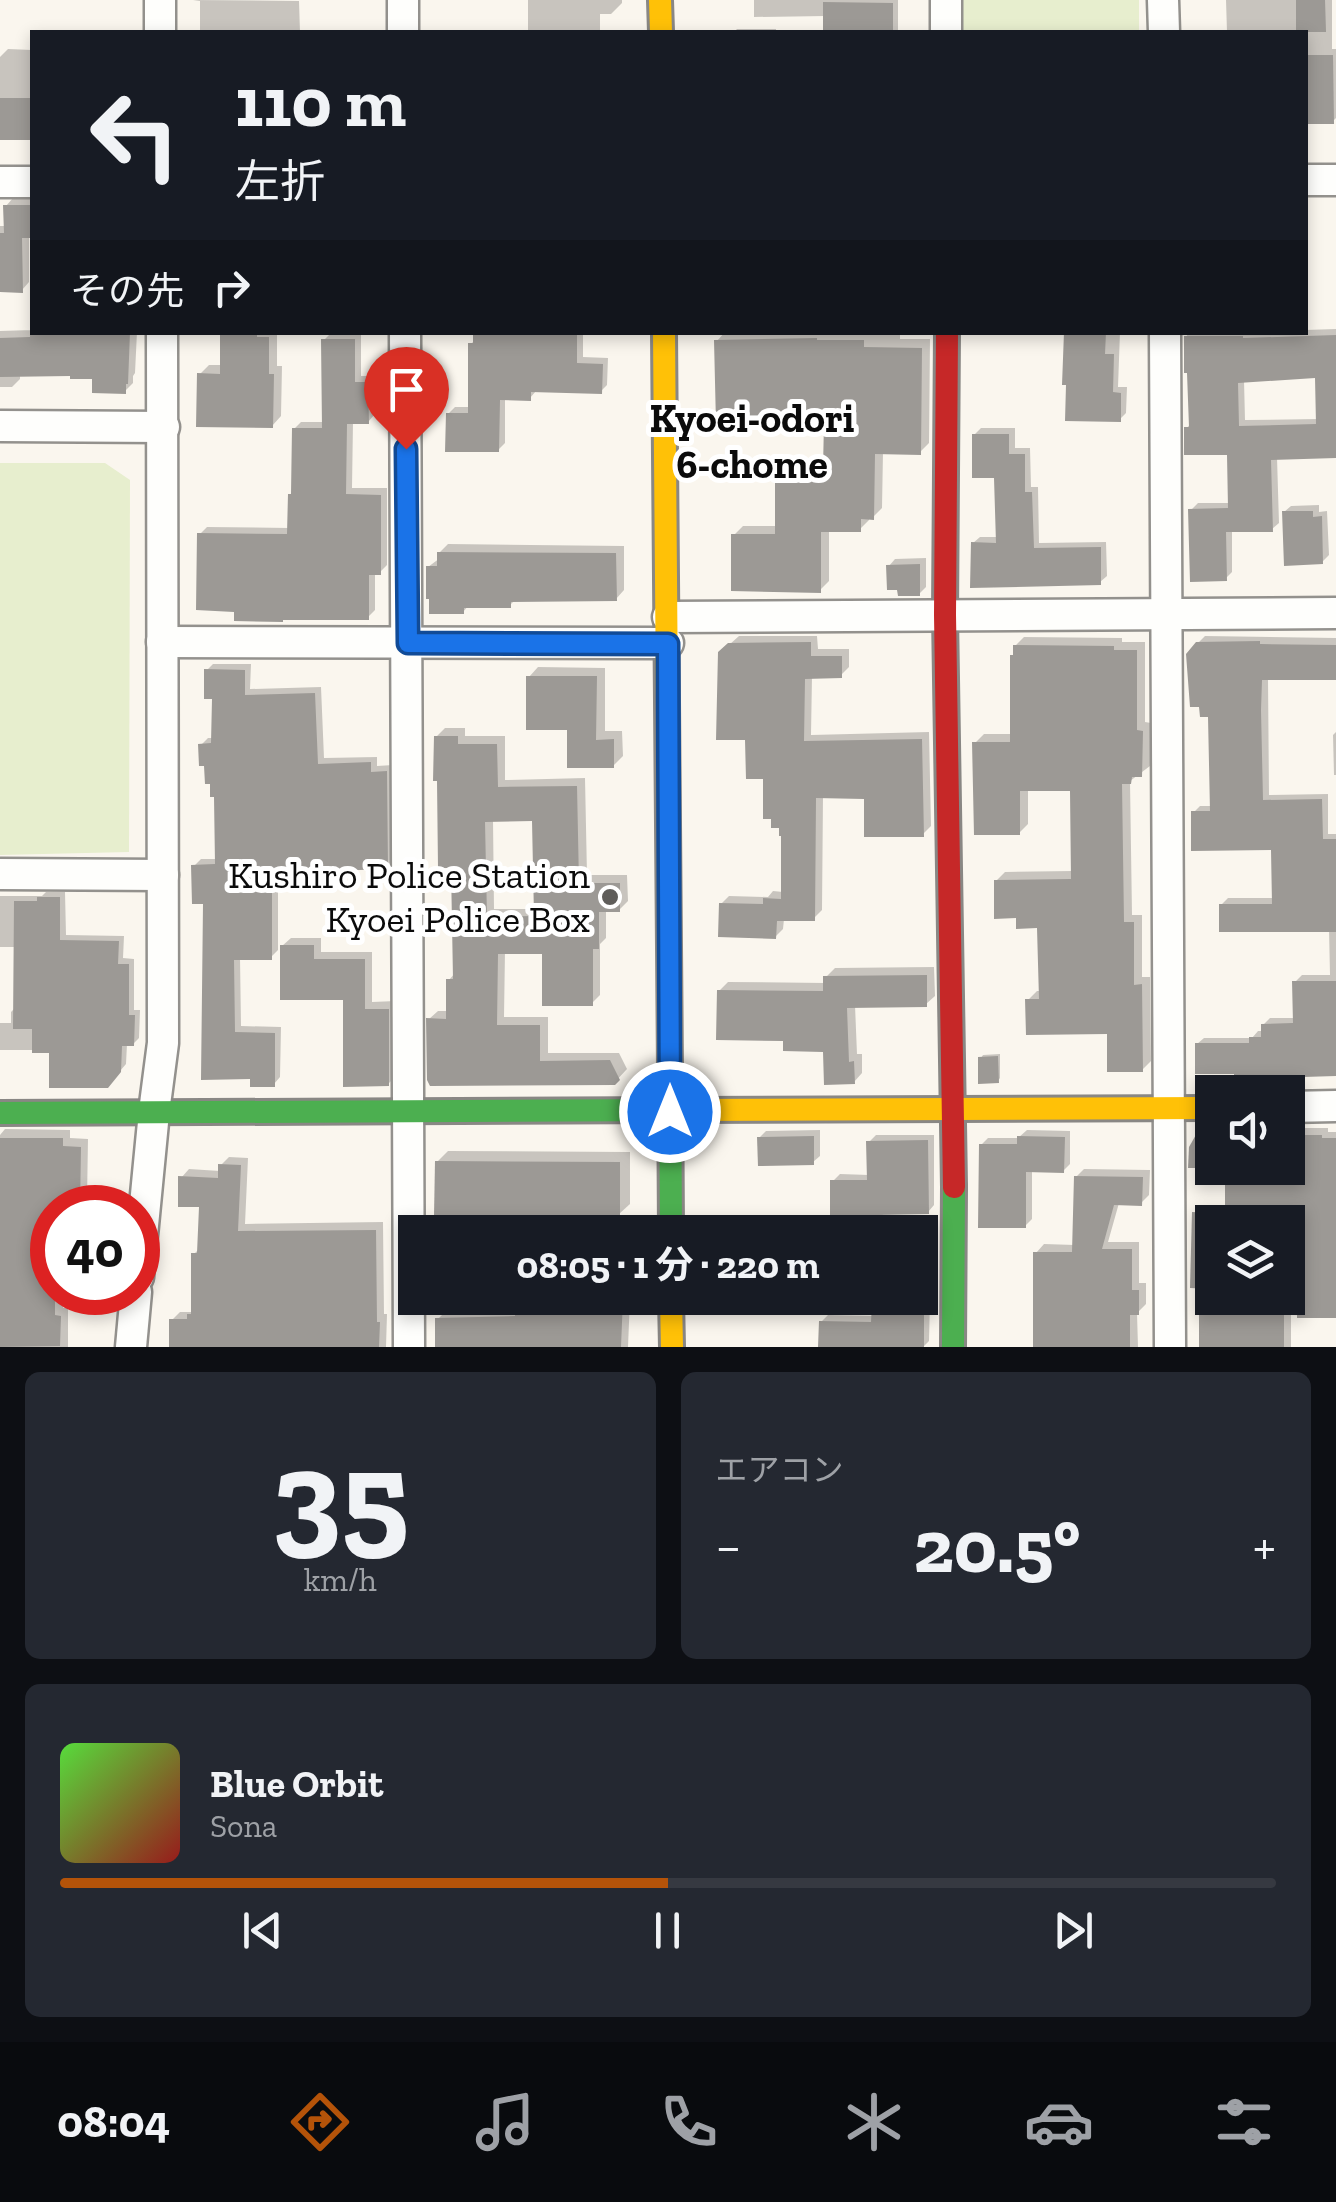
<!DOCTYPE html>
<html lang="ja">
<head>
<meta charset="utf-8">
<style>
	body { margin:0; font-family:"Zilla Slab","Noto Sans JP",serif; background:#242831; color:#f1f3f6; height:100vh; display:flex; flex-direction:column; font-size:38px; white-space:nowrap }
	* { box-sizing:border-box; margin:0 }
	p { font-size:32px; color:#9ea1a6 }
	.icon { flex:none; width:55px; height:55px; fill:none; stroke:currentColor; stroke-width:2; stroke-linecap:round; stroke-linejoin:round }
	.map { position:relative; height:1347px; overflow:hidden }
	.side { display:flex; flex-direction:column; gap:25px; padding:25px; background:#0d0f14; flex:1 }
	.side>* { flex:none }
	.top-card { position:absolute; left:30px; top:30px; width:1278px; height:305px; border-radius:0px; box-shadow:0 5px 15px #0003; background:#171b24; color:#f1f3f6; overflow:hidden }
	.tools { position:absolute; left:1195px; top:1075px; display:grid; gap:20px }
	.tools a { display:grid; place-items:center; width:110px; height:110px; border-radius:0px; background:#171b24; box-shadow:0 5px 15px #0003; font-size:50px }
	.speed { position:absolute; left:30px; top:1185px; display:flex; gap:20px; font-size:50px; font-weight:700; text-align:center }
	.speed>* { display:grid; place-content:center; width:130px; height:130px; border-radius:50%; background:#171b24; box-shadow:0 5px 15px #0003; line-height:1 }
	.speed .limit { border:15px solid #d22; background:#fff; color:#111 }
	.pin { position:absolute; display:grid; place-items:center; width:85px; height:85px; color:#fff; margin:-102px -42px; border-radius:50% 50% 50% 0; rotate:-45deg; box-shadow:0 0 10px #0007 }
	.pin .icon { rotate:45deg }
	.me { position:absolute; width:110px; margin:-55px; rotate:0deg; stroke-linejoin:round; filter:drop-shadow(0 0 8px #0008) }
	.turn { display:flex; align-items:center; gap:35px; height:210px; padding:0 40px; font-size:45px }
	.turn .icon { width:130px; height:130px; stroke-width:2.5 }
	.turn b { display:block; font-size:70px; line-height:85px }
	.then { display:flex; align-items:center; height:95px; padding:0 40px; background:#0003; gap:20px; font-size:38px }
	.big { font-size:75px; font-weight:700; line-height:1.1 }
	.side .card { flex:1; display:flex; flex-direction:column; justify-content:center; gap:15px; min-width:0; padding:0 35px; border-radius:15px; background:#242831 }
	.side .dial { align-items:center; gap:0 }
	.dial b { font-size:130px; line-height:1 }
	.song { display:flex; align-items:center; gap:30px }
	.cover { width:120px; height:120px; border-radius:15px; background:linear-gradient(135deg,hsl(110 70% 55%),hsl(0 70% 35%)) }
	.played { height:10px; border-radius:5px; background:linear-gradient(90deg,#b45309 50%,#363941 50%) }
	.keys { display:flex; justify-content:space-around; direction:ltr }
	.heat { display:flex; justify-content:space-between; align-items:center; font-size:55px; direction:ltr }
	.side .tiles { flex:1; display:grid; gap:25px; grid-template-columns:1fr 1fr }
	.card:last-child { grid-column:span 2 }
	.trip { position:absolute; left:398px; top:1215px; width:540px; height:100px; border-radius:0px; background:#171b24; box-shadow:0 5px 15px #0003; font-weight:700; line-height:100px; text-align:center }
	.tab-bar { display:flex; height:160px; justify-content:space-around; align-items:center; background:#090b0e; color:#9ea1a6 }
	.tab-bar .icon { width:70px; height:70px }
	.tab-bar .selected { color:#b45309 }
	.tab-bar b { font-size:45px; color:#f1f3f6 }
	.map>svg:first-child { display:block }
</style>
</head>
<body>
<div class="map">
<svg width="1336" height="1347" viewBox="0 0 1336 1347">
	<rect width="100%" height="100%" fill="#faf6ee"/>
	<!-- green -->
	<g fill="#e7eece">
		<rect x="961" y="0" width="178" height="32"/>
		<polygon points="0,463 105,463 130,480 129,852 0,855"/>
	</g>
	<!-- shadow -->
	<g fill="#0003" fill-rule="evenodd">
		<polygon points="193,0 299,1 300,32 200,32 200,1"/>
		<polygon points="528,0 622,0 622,3 611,14 600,14 600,32 454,32 528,30"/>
		<polygon points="754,0 898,0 898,32 825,32 826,16 754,17"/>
		<polygon points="1226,0 1332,0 1332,49 1336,49 1336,118 1333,121 1305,121 1305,32 1227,32"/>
		<polygon points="737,29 776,29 776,32 734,32"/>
		<polygon points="8,49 32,50 32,138 0,138 0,57"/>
		<polygon points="13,198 32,199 32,236 29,236 29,282 22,290 0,290 0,226 6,226 6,206"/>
		<polygon points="32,316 32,332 137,332 135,373 133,376 133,383 125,391 94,377 72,373 20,374 20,379 12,387 0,387 0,331 32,330"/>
		<path d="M1336 329V456L1277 457 1279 523 1272 529 1232 530V572L1226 578 1191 510 1198 503H1231L1230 453 1187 428 1191 423 1186 337 1189 332H1305V330ZM1317 375 1319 419 1245 420 1244 380Z"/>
		<polygon points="223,332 277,332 277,366 282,366 281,416 272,426 200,374 209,365 223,365"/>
		<polygon points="475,332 583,332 583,357 608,358 607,385 601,391 536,391 530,398 505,398 505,443 498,450 448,414 455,407 471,407 471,344 475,340"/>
		<polygon points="725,332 900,332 900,339 930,339 929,443 920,452 883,452 882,508 873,517 869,517 869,520 860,529 829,530 829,581 820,590 734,535 743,526 777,526 778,469 787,460 826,460 826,420 717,341"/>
		<polygon points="1066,332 1120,332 1118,387 1127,387 1126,413 1120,419"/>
		<polygon points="331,333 361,333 361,376 374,376 375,414 368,422 353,422 352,488 387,488 387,565 380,572 375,572 375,610 368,617 237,610 200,534 207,527 290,528 290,495 293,491 294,429 301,422 324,422 324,340"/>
		<polygon points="981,428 1015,428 1015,448 1030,448 1031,487 1038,487 1039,543 1106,542 1107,576 1100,582 973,543 980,537 998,537 997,475 974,435"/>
		<polygon points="1319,505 1319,512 1327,511 1329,555 1322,562 1284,512 1291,506"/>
		<polygon points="448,544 624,546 624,590 616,599 516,599 510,605 469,605 463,612 432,597 428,567 440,558 439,553"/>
		<polygon points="926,558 926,587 919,594 889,566 895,559"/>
		<polygon points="739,636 817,636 818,649 849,649 849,667 841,675 812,676 811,735 929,732 931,826 923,834 867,796 823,796 822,910 814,918 784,919 783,929 775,937 721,904 729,896 768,897 773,891 783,892 783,833 766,776 747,738 720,653"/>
		<polygon points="1205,636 1336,638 1336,678 1268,678 1269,795 1328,794 1328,834 1336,834 1336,1074 1237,1071 1197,1044 1204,1038 1252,1038 1258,1031 1263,1031 1263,1025 1270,1018 1295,1018 1295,982 1302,975 1330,975 1329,929 1221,905 1228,898 1274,898 1274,848 1194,812 1200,806 1212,806 1210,714 1198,643"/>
		<polygon points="1024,637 1122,638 1122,642 1145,642 1145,722 1151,723 1150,766 1130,781 1132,915 1142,915 1142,977 1150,977 1151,1061 1142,1070 1109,1031 1028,1000 1037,991 1041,991 1040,926 1018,916 996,881 1005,872 1073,871 1072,788 1028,788 1028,824 1019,833 975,743 984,734 1012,734 1015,646"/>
		<polygon points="213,664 251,664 250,689 321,687 324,758 377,757 377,766 393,765 393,860 386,866 278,870 278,950 271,957 240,957 241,1026 281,1027 280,1077 274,1084 252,1076 204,1077 205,901 194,866 201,859 217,859 216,795 201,745 208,738 214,738 215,697 207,670"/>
		<polygon points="538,667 605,668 605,731 622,731 623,756 613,766 569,727 529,677"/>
		<path d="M445 728H465V736H505V780L585 778 587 875H627L628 901 619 910H606V938L600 944V995L592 1003 545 952 505 951 504 1017H548V1053H619L627 1069 614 1083 432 1084 429 1019 438 1011H448L449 980 455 973 453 866 436 737ZM534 818 536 909H494L493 819Z"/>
		<polygon points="1336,732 1336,775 1334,775 1333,735"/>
		<polygon points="46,892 65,892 66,935 124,936 123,958 134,959 134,1010 140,1010 139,1038 133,1044 127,1044 126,1064 114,1078 51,1050 0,1050 0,1023 11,1023 11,1012 15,1008 15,947 0,947 0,896 42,896"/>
		<polygon points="291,938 321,938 321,952 372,952 372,1002 396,1001 397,1075 388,1084 345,997 282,946"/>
		<polygon points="934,967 935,996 926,1004 855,1005 857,1054 862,1054 862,1073 854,1082 825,1049 786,1038 719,991 728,982 826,983 826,977 835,968"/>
		<polygon points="1000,1054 1000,1078 998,1081 981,1058 983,1055"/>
		<polygon points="1207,1127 1212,1127 1212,1166 1191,1166 1199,1135"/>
		<polygon points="1288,1128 1328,1128 1328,1132 1336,1132 1336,1316 1291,1315 1291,1347 1201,1347 1201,1246 1212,1246 1212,1298 1288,1298 1288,1222 1227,1222 1227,1168 1288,1168"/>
		<polygon points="5,1129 70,1130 70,1138 88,1139 87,1200 94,1200 94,1208 52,1208 52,1292 63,1292 63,1308 68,1308 68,1347 0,1347 0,1135"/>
		<polygon points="820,1130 820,1156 813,1162 759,1138 766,1131"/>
		<polygon points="1027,1130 1070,1131 1070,1164 1063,1171 1032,1170 1032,1219 1025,1226 981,1145 988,1138 1018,1138"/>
		<polygon points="876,1135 934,1135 934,1205 928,1212 884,1213 877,1220 833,1181 840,1174 869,1175 869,1142"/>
		<polygon points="448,1151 630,1152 630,1204 619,1214 437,1162"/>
		<polygon points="229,1157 248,1158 245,1224 383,1222 384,1314 387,1314 386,1347 258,1347 172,1320 180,1312 193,1312 194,1254 200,1248 201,1205 181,1178 189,1169 220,1171 221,1165"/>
		<polygon points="1084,1169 1150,1170 1149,1195 1141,1203 1119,1203 1108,1242 1139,1242 1139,1283 1146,1283 1146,1304 1137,1313 1138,1347 1035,1347 1036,1253 1044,1244 1075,1245 1076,1177"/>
		<polygon points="821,1225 821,1232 713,1232 720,1226"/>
		<polygon points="518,1298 630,1298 628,1347 438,1347 438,1319 446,1311 518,1309"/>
		<polygon points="881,1298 930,1299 929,1341 923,1347 821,1347 821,1322 828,1315 874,1316 874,1304"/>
	</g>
	<!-- building -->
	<g fill="#9c9995" fill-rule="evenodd">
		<polygon points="1296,0 1325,0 1326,32 1296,32"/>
		<polygon points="823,2 893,3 893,32 823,32"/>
		<polygon points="1305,55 1333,55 1334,124 1305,124"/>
		<rect x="0" y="98" width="32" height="42"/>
		<polygon points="3,205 32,205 32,238 22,238 23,293 0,292 0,233 4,233"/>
		<polygon points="30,332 130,332 128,384 126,384 126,394 92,393 92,379 70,379 70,376 0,377 0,338 30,337"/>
		<polygon points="220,332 257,332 257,337 269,337 269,374 274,374 273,428 196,427 197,373 220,374"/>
		<polygon points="473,332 577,332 577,363 603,364 602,394 531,392 531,401 500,400 499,452 445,452 446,413 468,413 468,343 473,343"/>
		<polygon points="1064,332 1106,332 1105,354 1114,354 1113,392 1121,393 1121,422 1065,421 1066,385 1062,385"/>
		<path d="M1336 335V458L1271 460 1273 532H1226L1227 581 1190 582 1188 509 1228 508 1227 455H1184V427H1189L1187 373H1184V336H1243V338ZM1315 378 1316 424 1239 426 1238 383Z"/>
		<polygon points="817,338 817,340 864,340 864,347 922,348 921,455 875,454 874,520 861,519 861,532 821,532 821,593 731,591 731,534 775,534 775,468 823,468 824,422 716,424 714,340"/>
		<polygon points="321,339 355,339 355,382 368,382 369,424 347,424 346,494 381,495 381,575 369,575 369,620 283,620 283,622 234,621 234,612 196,610 197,533 287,534 288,494 291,494 292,428 322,428"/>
		<polygon points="972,434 1009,434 1009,454 1025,454 1025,492 1032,492 1034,548 1101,547 1101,585 970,588 971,542 996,543 994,478 972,478"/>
		<polygon points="1282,511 1313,511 1313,517 1322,516 1323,564 1284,566"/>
		<polygon points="437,552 616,553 617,601 511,602 511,608 464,608 464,614 429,614 429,599 426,599 426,566 437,566"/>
		<polygon points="920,564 920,596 898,596 897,590 887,590 886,565"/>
		<polygon points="1260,641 1260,644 1336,645 1336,680 1262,680 1261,710 1263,800 1322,799 1323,839 1336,839 1336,932 1219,932 1219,904 1272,904 1271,850 1191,851 1191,811 1210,811 1208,717 1200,717 1199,707 1190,707 1186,654 1196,642"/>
		<polygon points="811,642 811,656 842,656 842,678 805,679 804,741 922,739 924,837 864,837 864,799 816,798 815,921 777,921 776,939 718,937 719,903 763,904 763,898 781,899 781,836 779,836 779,828 771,828 771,819 763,819 763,779 746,779 745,740 716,740 718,652 728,643"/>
		<polygon points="1013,645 1114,646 1114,650 1137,650 1137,730 1143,731 1142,777 1132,777 1131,784 1122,784 1124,922 1134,922 1134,985 1142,984 1143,1072 1107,1072 1107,1034 1026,1035 1025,999 1039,999 1037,928 1016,929 1016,918 994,919 994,880 1071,879 1070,791 1020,791 1020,835 974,835 972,742 1010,742 1010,655 1013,655"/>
		<polygon points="204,669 245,670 245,695 315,693 318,764 371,762 371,772 387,771 388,869 272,873 272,960 234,960 235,1032 275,1033 275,1087 250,1087 250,1079 201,1080 203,904 192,904 191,865 215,864 214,797 210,797 210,784 205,784 204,766 199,766 198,744 211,743 212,699 204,699"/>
		<polygon points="526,676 597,676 596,740 614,739 614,768 567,768 567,730 526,730"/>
		<path d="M434 736H458V744H497L498 787 577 786 579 883H620V912H599V949H593V1006H542V954H498L497 1025H540V1061L610 1060 620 1080 615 1085 430 1086 427 1080 426 1018 446 1019V979H453L451 868H438L437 781H433ZM532 821 534 916 487 917 485 822Z"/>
		<polygon points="37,897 60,897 60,940 119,941 118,964 129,964 129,1015 135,1015 134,1046 122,1046 121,1072 108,1088 49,1088 49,1053 32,1053 32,1029 13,1029 14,901 37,901"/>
		<polygon points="280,945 314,945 314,959 365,959 365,1009 389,1009 389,1086 343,1087 343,1000 280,1000"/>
		<polygon points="927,975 927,1007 847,1008 849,1062 854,1061 855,1084 824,1085 823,1052 783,1051 783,1041 716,1040 717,990 823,991 823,976"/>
		<polygon points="1292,981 1336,981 1336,1076 1234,1079 1234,1074 1195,1074 1195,1043 1249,1043 1249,1037 1261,1037 1261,1024 1293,1023"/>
		<polygon points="998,1056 999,1083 978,1084 978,1057"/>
		<polygon points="1197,1133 1212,1133 1212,1168 1188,1168 1189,1147"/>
		<polygon points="1288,1135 1322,1135 1322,1138 1336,1138 1336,1318 1297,1318 1298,1219 1225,1219 1225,1168 1288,1168"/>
		<polygon points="814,1136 814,1165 758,1166 757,1137"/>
		<polygon points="1017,1136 1065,1137 1064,1173 1026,1172 1026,1228 978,1228 979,1144 1017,1144"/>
		<polygon points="0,1138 63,1138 63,1146 81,1147 80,1208 52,1208 52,1295 55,1295 55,1315 61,1316 60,1346 0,1347"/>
		<polygon points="928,1140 929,1214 878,1215 878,1223 830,1221 830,1180 867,1180 866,1141"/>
		<polygon points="435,1161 620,1162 620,1217 434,1216"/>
		<polygon points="218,1164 241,1165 238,1231 376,1230 377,1322 380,1322 379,1347 169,1347 169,1319 187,1319 187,1314 191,1314 191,1253 197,1253 199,1207 178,1207 178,1176 218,1178"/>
		<polygon points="1074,1176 1143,1177 1142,1206 1114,1205 1102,1249 1132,1249 1132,1290 1139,1290 1139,1315 1130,1315 1130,1347 1033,1347 1033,1252 1072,1252"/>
		<polygon points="1192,1212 1212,1213 1212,1289 1190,1288"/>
		<polygon points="515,1298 623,1298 621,1347 435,1347 435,1318 515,1316"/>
		<polygon points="1257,1298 1284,1298 1284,1347 1199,1347 1199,1309 1257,1309"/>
		<polygon points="872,1303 924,1304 924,1347 818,1347 819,1321 871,1322"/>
	</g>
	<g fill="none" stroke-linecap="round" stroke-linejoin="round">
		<!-- street casing -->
		<g stroke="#93918d" stroke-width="35">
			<g id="street">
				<polyline points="403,0 403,32"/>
				<polyline points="946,0 946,32"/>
				<polyline points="1163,0 1164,32"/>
				<polyline points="160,32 160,0"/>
				<polyline points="1305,180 1336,180"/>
				<polyline points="0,182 32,182"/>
				<polyline points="405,332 409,1347"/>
				<polyline points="1165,332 1170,1347"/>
				<polyline points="0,426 164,427"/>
				<polyline points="668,617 1336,613"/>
				<polyline points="162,642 668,643"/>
				<polyline points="0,874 163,875"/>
				<polyline points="1288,1107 1336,1106"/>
				<polyline points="138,1277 154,1112 163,1043 162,332"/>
				<polyline points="131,1347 136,1292"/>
			</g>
		</g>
		<!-- fast casing -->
		<g stroke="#898784" stroke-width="28">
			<g id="fast">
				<polyline points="670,1070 671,1232"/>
				<polyline points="0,1113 680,1110"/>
				<polyline points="953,1347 954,1187"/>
			</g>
		</g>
		<!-- slow casing -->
		<g stroke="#898784" stroke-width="28">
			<g id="slow">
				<polyline points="660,0 661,32"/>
				<polyline points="664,332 670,1070"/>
				<polyline points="680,1110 1212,1108"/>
				<polyline points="671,1298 672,1347"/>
			</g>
		</g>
		<!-- jam casing -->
		<g stroke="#898784" stroke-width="28">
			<polyline id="jam" points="947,332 945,615 954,1187"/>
		</g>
		<!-- street -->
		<use href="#street" stroke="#fefefc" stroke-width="30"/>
		<!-- fast -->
		<use href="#fast" stroke="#4caf50" stroke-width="22"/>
		<!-- slow -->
		<use href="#slow" stroke="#ffc107" stroke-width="22"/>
		<!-- jam -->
		<use href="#jam" stroke="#c62828" stroke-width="22"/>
	</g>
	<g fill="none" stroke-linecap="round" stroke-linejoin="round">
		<!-- route casing -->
		<g stroke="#114b97" stroke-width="25">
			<polyline id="route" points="406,449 408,643 668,644 670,1112"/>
		</g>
		<!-- route -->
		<use href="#route" stroke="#1a73e8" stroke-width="18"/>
	</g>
	<!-- markers -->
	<circle fill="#5f5d5a" stroke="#fff" stroke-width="4" cx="610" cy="897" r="10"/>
	<g text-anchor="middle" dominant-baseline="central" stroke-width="10" stroke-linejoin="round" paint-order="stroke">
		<!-- poi labels -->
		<g font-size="38" fill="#0b0b0b" stroke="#fff" text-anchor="end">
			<text x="590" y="875">Kushiro Police Station<tspan x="590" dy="44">Kyoei Police Box</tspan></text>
		</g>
		<!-- neighbourhood labels -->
		<g font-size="40" font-weight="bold" fill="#0b0b0b" stroke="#fff">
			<text x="752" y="418">Kyoei-odori<tspan x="752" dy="46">6-chome</tspan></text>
		</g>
	</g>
</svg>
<div class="tools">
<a><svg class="icon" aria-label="sound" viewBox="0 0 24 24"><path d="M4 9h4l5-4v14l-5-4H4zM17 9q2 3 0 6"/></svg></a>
<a><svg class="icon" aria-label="layers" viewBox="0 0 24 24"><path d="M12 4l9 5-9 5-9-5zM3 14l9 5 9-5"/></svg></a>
</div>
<div class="speed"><div class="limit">40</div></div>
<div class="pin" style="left:406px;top:449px;background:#d93025"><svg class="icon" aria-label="arrive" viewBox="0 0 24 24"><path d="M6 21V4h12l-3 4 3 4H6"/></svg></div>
<svg class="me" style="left:670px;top:1112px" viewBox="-20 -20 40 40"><circle r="17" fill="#1a73e8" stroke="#fff" stroke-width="3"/><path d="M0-11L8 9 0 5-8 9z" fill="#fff"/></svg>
<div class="trip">08:05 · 1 分 · 220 m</div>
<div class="top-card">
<div class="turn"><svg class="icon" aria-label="left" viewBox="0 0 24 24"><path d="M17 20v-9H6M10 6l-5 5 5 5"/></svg><div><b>110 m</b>左折</div></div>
<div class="then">その先<svg class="icon" aria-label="right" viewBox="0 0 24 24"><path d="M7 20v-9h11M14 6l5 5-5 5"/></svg></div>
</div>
</div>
<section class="side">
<div class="tiles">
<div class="card dial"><b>35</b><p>km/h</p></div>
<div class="card"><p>エアコン</p>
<div class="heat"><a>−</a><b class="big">20.5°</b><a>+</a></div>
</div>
<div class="card">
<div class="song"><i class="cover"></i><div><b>Blue Orbit</b><p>Sona</p></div></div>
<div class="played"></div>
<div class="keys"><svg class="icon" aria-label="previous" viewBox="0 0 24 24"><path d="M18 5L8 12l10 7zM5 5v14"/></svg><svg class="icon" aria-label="pause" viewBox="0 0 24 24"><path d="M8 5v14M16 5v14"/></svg><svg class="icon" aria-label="next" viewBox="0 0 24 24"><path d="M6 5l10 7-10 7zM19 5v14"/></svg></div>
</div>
</div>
</section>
<nav class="tab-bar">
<b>08:04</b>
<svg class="icon selected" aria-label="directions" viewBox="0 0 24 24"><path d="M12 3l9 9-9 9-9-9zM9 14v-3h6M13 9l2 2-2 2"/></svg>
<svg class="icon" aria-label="music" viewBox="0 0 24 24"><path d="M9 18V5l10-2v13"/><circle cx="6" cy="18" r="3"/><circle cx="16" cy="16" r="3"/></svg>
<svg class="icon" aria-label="phone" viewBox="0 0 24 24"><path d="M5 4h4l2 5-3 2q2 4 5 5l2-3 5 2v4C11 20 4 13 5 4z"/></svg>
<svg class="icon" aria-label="climate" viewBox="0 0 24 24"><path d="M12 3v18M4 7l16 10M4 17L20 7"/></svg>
<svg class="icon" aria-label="car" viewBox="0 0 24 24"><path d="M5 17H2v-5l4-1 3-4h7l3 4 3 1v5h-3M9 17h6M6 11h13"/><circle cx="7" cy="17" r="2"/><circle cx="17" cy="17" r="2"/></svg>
<svg class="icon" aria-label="filters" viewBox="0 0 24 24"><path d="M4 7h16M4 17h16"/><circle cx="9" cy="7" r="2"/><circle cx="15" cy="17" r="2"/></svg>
</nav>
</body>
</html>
